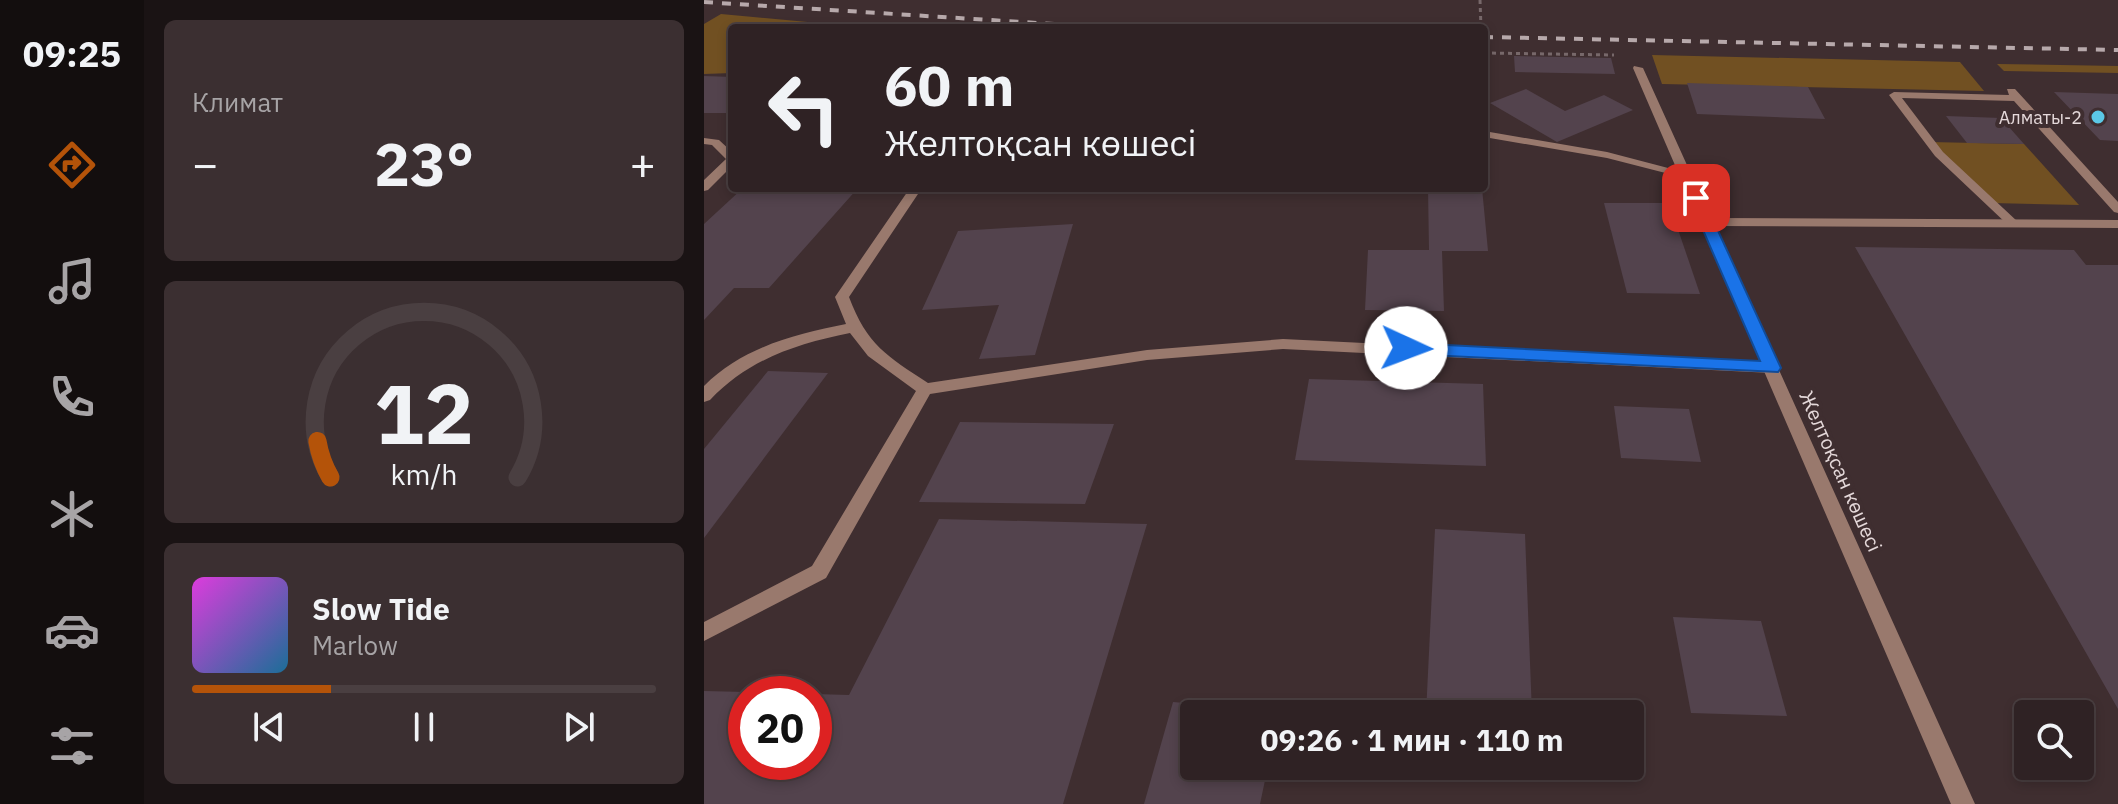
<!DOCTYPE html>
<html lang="ru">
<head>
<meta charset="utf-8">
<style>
	body { margin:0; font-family:"IBM Plex Sans",sans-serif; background:#3b2f31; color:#f1f3f6; height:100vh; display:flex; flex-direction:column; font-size:30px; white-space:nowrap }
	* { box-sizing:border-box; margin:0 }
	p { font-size:26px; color:#a7a4a6 }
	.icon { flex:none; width:44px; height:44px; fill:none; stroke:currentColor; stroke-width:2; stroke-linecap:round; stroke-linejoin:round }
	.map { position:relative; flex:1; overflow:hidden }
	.details { display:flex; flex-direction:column; gap:20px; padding:20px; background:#1a1314; width:560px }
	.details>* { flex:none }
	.banner { position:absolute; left:24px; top:24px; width:760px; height:168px; border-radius:8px; box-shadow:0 4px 12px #0003,0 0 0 2px #4a3f41; background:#2f2224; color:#f1f3f6; overflow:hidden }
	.fabs { position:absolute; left:1310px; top:700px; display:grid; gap:16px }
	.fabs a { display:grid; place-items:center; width:80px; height:80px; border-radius:8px; background:#2f2224; box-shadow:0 4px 12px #0003,0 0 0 2px #4a3f41; font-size:40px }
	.speed { position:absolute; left:24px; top:676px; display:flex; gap:16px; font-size:40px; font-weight:700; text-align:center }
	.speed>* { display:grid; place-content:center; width:104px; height:104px; border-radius:50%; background:#2f2224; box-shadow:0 4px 12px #0003,0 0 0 2px #4a3f41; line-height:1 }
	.speed .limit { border:12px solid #d22; background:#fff; color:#111 }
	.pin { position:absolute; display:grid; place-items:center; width:68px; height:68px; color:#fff; margin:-34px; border-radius:16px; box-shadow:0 4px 12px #0006 }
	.me { position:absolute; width:88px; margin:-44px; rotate:92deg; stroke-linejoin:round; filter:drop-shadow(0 0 6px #0008) }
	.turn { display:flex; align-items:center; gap:28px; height:168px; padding:0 24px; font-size:36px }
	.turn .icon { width:104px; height:104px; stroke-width:2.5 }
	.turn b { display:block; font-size:56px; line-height:68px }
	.big { font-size:60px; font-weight:700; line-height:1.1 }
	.details .tile { flex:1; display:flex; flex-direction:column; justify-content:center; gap:12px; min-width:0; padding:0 28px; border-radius:12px; background:#3b2f31 }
	.details .dial { align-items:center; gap:0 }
	.dial svg { height:208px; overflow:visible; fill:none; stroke:#4a3f41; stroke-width:7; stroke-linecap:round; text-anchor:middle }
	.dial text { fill:#f1f3f6; stroke:none }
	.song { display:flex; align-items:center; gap:24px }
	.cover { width:96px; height:96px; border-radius:12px; background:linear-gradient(135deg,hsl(300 70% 55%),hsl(200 70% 35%)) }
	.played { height:8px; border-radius:4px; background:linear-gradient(90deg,#b45309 30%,#4a3f41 30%) }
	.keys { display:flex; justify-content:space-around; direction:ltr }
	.heat { display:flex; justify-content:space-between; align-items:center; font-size:44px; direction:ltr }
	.trip { position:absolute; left:476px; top:700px; width:464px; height:80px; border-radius:8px; background:#2f2224; box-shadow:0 4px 12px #0003,0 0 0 2px #4a3f41; font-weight:700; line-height:80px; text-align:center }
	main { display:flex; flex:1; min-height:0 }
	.tab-bar { display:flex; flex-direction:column; width:144px; justify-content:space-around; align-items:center; background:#130e0e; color:#a7a4a6 }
	.tab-bar .icon { width:56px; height:56px }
	.tab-bar .selected { color:#b45309 }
	.tab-bar b { font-size:36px; color:#f1f3f6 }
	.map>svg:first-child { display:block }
</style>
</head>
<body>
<main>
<nav class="tab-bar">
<b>09:25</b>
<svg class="icon selected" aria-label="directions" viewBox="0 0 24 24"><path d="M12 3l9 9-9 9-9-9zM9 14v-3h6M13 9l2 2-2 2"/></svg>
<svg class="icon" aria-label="music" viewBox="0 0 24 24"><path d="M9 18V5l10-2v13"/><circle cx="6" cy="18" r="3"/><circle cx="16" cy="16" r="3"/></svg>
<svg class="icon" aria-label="phone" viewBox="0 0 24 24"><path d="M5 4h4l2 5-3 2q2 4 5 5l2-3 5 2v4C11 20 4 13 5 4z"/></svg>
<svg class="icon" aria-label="climate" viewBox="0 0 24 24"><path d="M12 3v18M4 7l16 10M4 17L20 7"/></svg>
<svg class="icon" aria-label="car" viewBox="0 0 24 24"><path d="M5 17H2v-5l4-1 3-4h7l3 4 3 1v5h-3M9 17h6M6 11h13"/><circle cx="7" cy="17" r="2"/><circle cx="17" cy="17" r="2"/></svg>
<svg class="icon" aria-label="filters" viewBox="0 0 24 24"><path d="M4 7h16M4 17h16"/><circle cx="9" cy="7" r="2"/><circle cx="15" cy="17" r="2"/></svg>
</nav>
<section class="details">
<div class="tile"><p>Климат</p>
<div class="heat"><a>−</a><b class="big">23°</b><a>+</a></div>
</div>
<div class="tile dial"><svg viewBox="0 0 100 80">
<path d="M14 69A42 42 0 1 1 86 69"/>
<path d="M14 69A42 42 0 0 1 9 55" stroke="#b45309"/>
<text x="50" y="56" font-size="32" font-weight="700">12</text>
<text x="50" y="72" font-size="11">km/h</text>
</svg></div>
<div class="tile">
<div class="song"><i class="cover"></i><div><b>Slow Tide</b><p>Marlow</p></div></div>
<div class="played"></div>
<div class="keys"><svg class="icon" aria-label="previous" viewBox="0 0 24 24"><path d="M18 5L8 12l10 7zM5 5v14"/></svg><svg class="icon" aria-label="pause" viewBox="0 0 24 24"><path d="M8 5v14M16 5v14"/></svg><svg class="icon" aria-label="next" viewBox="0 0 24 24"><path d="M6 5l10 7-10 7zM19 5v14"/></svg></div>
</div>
</section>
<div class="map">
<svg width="1414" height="804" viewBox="0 0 1414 804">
	<rect width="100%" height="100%" fill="#3f2e30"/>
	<!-- green -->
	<g fill="#715022">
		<polygon points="17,14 168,28 28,28 28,73 0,74 0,24"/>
		<polygon points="948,55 1256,62 1280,91 958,84"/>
		<polygon points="1293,64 1414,66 1414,73 1300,71"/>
		<polygon points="1225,142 1320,144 1375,205 1287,203"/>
	</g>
	<!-- building -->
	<g fill="#53434d">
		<polygon points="810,56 907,58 911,74 811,72"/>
		<polygon points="0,76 28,77 28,113 0,113"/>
		<polygon points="983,83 1104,87 1121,119 993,114"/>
		<polygon points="822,89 861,111 900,95 929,110 853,142 786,103"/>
		<polygon points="1350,92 1414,94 1414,141 1396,140"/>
		<polygon points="1242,116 1297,118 1320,144 1263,143"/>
		<polygon points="39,188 154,188 65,288 30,288 0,320 0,224"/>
		<polygon points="724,188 778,188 784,251 738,251 740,311 661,310 664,250 725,250"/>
		<polygon points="900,203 965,203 996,294 923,293"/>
		<polygon points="369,224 331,355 275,359 295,305 218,310 254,231"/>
		<polygon points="1151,247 1370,250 1382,265 1414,265 1414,709"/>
		<polygon points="64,371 124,373 0,538 0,449"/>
		<polygon points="605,379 779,384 782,466 591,460"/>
		<polygon points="910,406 985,409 997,462 917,458"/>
		<polygon points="256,422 410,424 381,504 215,502"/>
		<polygon points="235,519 443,524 359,804 0,804 0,691 42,692 42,762 110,762 110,694 145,695"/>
		<polygon points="731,529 821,534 828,714 722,714"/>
		<polygon points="969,617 1057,621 1083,716 987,713"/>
		<polygon points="469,702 575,711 575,714 490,714 490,766 564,766 556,804 440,804"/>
	</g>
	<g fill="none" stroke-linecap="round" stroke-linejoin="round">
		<!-- path -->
		<g stroke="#77686a" stroke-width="3" stroke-dasharray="4 4" stroke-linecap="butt">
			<polyline points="776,0 777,28"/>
			<polyline points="780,53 910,55"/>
		</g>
		<!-- lane -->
		<g fill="#99796d" fill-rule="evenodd">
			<polygon points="1303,89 1311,89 1414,202 1414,213 1410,212 1310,101 1198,98 1239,152 1314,222 1312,225 1304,225 1231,156 1185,95 1190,92 1305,95"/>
			<polygon points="780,131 903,152 987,174 981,178 903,158 780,137"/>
			<polygon points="0,138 15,140 28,152 28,166 4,190 0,191 0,180 22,159 8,145 0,144"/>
			<path d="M206 188H218L145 297C163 345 183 356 224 383L443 350 579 339 1068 363 1076 368 1068 373 579 349 443 360 226 394 122 578 0 641V622L108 566 212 391 164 356 146 333C92 344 45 359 6 400L0 402V386C38 348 90 334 142 324L131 297Z"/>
		</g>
		<!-- street -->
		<polygon fill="#99796d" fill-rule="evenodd" points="930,66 939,68 1007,218 1414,220 1414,228 1010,226 1271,804 1247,804 929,68"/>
		<!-- rail -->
		<g stroke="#b7a9ab" stroke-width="4" stroke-dasharray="9 9" stroke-linecap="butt">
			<polyline points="0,2 413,28"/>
			<polyline points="780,37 1414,50"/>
		</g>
	</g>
	<!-- route -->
	<polygon fill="#1a73e8" stroke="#114b97" stroke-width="2" points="992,194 999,198 1077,368 1074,372 702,354 693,348 702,343 1056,361 985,198"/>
	<!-- markers -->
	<circle fill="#5bc8e6" stroke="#3f2e30" stroke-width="3" cx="1394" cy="117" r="8"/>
	<g text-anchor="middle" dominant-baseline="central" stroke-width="8" stroke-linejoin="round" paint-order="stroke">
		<!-- far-poi labels -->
		<g font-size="18" fill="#e5d9da" stroke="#3f2e30" text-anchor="end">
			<text x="1378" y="117">Алматы-2</text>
		</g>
		<!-- street labels -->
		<g font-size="20" fill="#e5d9da" stroke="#3f2e30">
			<text transform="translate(1137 471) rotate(66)">Желтоқсан көшесі</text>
		</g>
	</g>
</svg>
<div class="fabs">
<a><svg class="icon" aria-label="search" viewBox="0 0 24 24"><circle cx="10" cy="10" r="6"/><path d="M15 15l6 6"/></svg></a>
</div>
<div class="speed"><div class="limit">20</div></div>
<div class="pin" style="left:992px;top:198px;background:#d93025"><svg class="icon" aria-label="arrive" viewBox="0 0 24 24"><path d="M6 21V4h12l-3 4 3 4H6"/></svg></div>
<svg class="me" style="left:702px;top:348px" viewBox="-20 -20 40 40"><circle r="19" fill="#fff"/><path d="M0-13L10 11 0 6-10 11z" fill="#1a73e8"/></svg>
<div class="trip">09:26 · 1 мин · 110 m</div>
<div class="banner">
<div class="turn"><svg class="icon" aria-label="left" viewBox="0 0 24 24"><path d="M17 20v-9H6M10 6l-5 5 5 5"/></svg><div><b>60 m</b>Желтоқсан көшесі</div></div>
</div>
</div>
</main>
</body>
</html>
